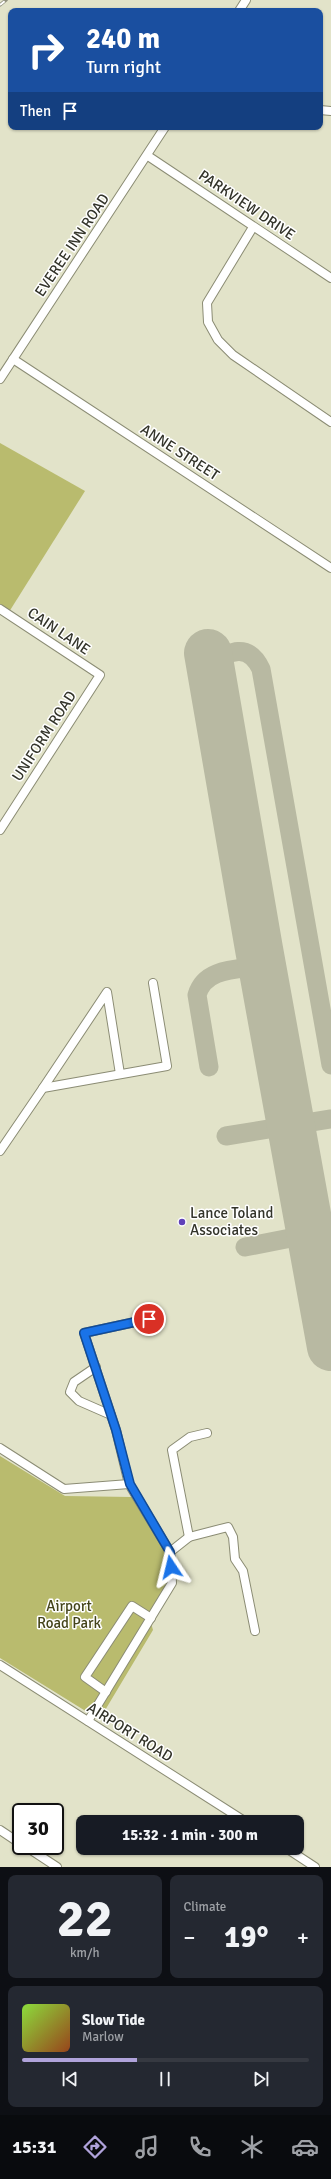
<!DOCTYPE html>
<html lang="en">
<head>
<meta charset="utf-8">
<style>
	body { margin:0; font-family:Signika,sans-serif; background:#242831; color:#f1f3f6; height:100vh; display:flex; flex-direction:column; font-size:15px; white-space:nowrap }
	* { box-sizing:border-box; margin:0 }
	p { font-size:13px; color:#9ea1a6 }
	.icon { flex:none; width:22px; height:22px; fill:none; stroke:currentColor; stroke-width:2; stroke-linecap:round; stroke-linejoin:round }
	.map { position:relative; height:1867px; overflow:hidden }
	.details { display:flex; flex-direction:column; gap:8px; padding:8px; background:#0d0f14; flex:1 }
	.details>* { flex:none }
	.guide { position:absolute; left:8px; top:8px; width:315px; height:122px; border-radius:8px; box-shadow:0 1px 3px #0004; background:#1a4fa0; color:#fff; overflow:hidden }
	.speed { position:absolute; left:12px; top:1803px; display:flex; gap:8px; font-size:20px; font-weight:700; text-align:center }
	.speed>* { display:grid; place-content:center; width:52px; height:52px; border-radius:50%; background:#171b24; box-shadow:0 1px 3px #0004; line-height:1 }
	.speed .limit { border:2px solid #111; border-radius:6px; background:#fff; color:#111 }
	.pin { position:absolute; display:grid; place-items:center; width:34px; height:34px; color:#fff; margin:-17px; border:2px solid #fff; border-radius:50%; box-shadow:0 1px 4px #0007 }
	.me { position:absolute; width:44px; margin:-22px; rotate:350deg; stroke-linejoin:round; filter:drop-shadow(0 0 3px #0008) }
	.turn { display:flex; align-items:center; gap:14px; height:84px; padding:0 12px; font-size:18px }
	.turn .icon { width:52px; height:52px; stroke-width:2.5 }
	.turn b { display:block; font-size:28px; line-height:34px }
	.then { display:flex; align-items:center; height:38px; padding:0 12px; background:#0003; gap:8px; font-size:15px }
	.big { font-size:30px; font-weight:700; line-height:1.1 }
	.details .widget { flex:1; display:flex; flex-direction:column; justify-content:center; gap:6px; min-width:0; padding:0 14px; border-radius:8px; background:#242831 }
	.details .dial { align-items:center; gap:0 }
	.dial b { font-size:52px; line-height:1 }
	.song { display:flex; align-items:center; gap:12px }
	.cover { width:48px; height:48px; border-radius:6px; background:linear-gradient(135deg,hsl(90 70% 55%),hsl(20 70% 35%)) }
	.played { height:4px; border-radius:2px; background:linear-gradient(90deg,#b0a3db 40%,#363941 40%) }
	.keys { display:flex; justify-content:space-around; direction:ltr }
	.heat { display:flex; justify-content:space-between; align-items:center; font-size:22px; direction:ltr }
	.details .tiles { flex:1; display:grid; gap:8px; grid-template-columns:1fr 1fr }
	.widget:last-child { grid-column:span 2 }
	.trip { position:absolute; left:76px; top:1815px; width:228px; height:40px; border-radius:8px; background:#171b24; box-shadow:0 1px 3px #0004; font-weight:700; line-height:40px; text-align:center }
	.dock { display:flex; height:64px; justify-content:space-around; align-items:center; background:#090b0e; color:#9ea1a6 }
	.dock .icon { width:28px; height:28px }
	.dock .selected { color:#b0a3db }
	.dock b { font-size:18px; color:#f1f3f6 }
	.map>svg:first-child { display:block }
</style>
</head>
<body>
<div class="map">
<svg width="331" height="1867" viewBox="0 0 331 1867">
	<rect width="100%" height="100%" fill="#e2e3c9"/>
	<!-- green -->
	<g fill="#b9bb6e">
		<polygon points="0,443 85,491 9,612 0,606"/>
		<polygon points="0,1456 65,1496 132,1497 162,1545 172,1574 151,1623 153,1630 101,1717 94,1712 92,1715 0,1658"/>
	</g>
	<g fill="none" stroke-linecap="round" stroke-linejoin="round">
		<!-- taxiway -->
		<g stroke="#b8b9a2" stroke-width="19">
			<path d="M210 664C230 651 248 642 261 669L331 1065"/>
			<path d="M209 1067 197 995C205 967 238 970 262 966"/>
			<polyline points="226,1136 331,1119"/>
			<polyline points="245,1247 331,1230"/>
		</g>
		<!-- runway -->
		<polyline stroke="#b8b9a2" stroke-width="48" points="208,653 259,949 331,1347"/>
		<!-- minor casing -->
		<g stroke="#8b8c74" stroke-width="10">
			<g id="minor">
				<polyline points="239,11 246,0"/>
				<polyline points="320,110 331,111"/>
				<polyline points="148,156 331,278"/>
				<polyline points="253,227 207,303 208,322 218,340 233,355 331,422"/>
				<polyline points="13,359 331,568"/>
				<polyline points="0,379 165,127"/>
				<polyline points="0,609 100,675 0,830"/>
				<polyline points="43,1088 107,992 120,1074"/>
				<polyline points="0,1151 43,1088 167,1066 153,983"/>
				<polyline points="96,1367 74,1382 70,1392 79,1401 111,1415"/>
				<polyline points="0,1448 64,1489 129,1484 170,1552 172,1583 88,1721"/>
				<polyline points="129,1484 116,1430 84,1333 149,1319"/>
				<polyline points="189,1537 172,1450 190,1437 207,1433"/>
				<polyline points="170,1552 189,1537 228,1527 233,1537 235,1559 243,1571 255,1631"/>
				<polyline points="0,1665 246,1822"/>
				<polyline points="106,1692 85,1677 132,1606 151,1618"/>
				<polyline points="0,1830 21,1844"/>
				<polyline points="25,1846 57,1867"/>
				<polyline points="286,1848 315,1867"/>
			</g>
		</g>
		<!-- minor -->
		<use href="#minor" stroke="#fff" stroke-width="8"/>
		<!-- rail casing -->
		<g stroke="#8e8f7c" stroke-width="3.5">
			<polyline id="rail" points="0,5 6,0"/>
		</g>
		<!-- rail -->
		<use href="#rail" stroke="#fff" stroke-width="2" stroke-dasharray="6" stroke-linecap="butt"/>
	</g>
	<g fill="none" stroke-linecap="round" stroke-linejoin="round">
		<!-- route casing -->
		<g stroke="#114b97" stroke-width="10">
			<polyline id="route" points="149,1319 84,1333 116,1430 130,1484 170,1552 171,1567"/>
		</g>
		<!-- route -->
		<use href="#route" stroke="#1a73e8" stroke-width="7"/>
	</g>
	<!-- markers -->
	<circle fill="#6041b9" stroke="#fff" stroke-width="1.5" cx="182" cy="1222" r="4"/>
	<g text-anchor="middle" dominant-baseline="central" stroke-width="3" stroke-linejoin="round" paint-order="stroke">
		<!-- street labels -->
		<g font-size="15" fill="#33342a" stroke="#fff">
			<text transform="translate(247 205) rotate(34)">PARKVIEW DRIVE</text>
			<text transform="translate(72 245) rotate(-56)">EVEREE INN ROAD</text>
			<text transform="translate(180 452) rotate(33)">ANNE STREET</text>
			<text transform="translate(59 631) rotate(34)">CAIN LANE</text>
			<text transform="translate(44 736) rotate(-57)">UNIFORM ROAD</text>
			<text transform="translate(130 1732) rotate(32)">AIRPORT ROAD</text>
		</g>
		<!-- poi labels -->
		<g font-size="15" fill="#33342a" stroke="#fff" text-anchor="start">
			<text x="190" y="1213">Lance Toland<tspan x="190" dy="17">Associates</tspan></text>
		</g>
		<!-- park labels -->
		<g font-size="15" fill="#44441a" stroke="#fff">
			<text x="69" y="1606">Airport<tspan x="69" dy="17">Road Park</tspan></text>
		</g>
	</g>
</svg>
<div class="speed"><div class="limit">30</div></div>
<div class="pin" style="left:149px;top:1319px;background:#d93025"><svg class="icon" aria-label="arrive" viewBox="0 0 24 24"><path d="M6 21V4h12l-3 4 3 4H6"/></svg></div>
<svg class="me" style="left:171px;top:1567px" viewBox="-20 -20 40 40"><path d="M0-17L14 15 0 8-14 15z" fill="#1a73e8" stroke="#fff" stroke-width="4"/></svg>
<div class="trip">15:32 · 1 min · 300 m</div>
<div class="guide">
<div class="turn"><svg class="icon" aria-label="right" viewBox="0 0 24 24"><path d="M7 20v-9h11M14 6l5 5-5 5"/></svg><div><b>240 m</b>Turn right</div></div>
<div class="then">Then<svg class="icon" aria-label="arrive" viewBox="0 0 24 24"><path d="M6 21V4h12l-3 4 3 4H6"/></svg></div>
</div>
</div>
<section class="details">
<div class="tiles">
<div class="widget dial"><b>22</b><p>km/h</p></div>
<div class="widget"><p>Climate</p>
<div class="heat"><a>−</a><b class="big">19°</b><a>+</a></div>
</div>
<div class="widget">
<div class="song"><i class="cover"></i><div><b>Slow Tide</b><p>Marlow</p></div></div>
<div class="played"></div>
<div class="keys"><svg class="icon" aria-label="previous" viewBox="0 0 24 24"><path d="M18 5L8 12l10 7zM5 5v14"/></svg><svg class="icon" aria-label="pause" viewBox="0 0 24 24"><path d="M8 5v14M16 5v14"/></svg><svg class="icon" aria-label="next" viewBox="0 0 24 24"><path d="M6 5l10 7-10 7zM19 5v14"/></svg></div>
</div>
</div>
</section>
<nav class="dock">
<b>15:31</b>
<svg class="icon selected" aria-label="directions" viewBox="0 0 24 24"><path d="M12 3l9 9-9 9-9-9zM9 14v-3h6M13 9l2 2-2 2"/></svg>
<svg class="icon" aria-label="music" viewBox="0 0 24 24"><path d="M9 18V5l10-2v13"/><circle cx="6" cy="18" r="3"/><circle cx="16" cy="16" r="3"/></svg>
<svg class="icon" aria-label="phone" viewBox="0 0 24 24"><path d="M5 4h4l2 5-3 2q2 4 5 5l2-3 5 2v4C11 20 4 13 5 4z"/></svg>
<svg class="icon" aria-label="climate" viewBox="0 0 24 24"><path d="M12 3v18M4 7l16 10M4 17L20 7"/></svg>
<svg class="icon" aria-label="car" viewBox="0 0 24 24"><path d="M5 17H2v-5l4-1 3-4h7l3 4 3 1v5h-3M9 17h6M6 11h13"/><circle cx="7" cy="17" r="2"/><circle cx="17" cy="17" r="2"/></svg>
</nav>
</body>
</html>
